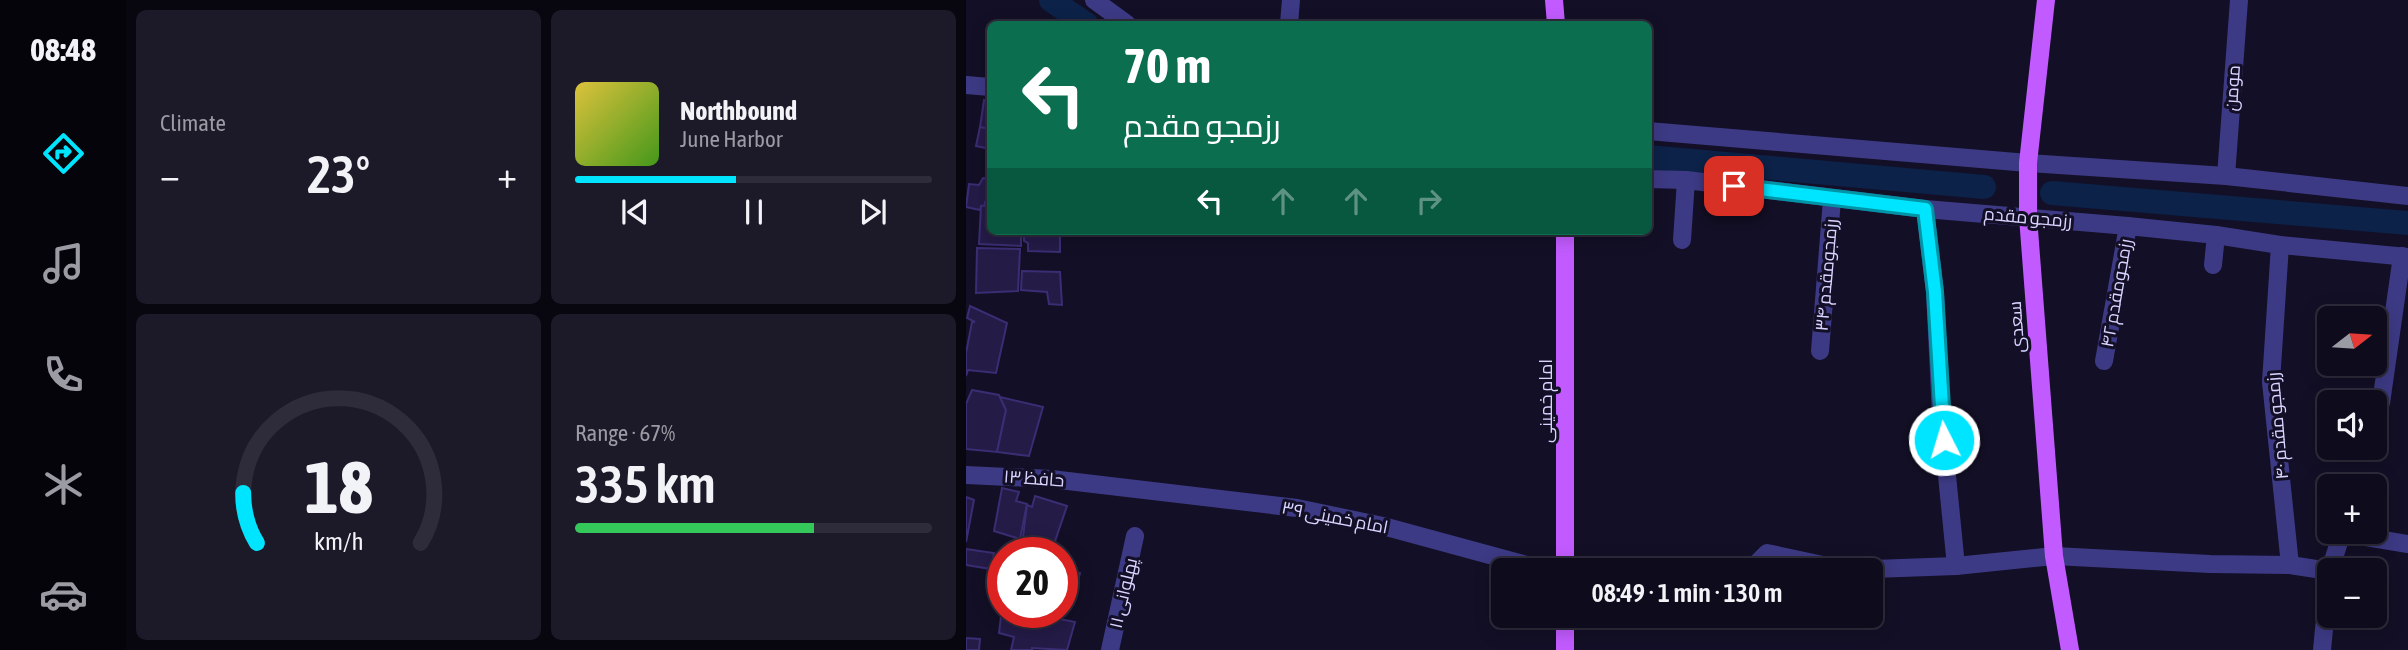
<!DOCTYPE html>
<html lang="en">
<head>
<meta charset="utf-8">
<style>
	body { margin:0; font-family:"Asap Condensed",Cairo,sans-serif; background:#1c1929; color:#f1f3f6; height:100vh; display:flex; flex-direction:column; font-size:26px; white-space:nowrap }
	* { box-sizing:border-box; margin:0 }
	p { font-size:23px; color:#9b9ba3 }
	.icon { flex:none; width:38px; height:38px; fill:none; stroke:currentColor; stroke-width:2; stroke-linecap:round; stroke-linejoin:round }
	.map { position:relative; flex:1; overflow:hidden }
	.panel { display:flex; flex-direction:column; gap:10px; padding:10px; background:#08060f; width:840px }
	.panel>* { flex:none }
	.top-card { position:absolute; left:21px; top:21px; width:665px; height:214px; border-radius:10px; box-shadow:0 4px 18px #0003,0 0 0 2px #2e2b3b; background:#0b6e4f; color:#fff; overflow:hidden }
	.needle { width:46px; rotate:73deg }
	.tools { position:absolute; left:1351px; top:306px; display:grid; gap:14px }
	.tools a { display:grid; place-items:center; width:70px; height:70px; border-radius:10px; background:#0e0b1c; box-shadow:0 4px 18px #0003,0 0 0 2px #2e2b3b; font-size:35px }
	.speed { position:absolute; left:21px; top:537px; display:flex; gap:14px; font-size:35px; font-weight:700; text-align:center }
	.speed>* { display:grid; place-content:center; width:91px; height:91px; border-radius:50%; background:#0e0b1c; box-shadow:0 4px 18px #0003,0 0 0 2px #2e2b3b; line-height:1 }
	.speed .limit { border:10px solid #d22; background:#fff; color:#111 }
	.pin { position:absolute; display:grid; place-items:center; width:60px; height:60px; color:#fff; margin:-30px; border-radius:14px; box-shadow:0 4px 10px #0006 }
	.me { position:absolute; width:77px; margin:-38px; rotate:355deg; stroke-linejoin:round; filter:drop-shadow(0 0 5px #0008) }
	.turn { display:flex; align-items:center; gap:24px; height:147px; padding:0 21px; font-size:32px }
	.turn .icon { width:91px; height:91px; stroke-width:2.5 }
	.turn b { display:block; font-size:49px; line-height:60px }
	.lanes { display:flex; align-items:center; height:66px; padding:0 21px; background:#0003; justify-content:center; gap:35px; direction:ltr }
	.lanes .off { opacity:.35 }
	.big { font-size:52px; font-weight:600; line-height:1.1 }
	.panel .tile { flex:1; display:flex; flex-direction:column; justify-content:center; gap:10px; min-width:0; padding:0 24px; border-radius:10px; background:#1c1929 }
	.panel .dial { align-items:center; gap:0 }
	.dial svg { height:182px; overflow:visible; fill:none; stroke:#2e2b3b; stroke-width:7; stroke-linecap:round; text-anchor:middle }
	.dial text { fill:#f1f3f6; stroke:none }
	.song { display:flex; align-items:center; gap:21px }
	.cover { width:84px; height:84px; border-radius:10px; background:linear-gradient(135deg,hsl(50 70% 55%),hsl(100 70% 35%)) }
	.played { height:7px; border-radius:4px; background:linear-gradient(90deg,#00e5ff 45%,#2e2b3b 45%) }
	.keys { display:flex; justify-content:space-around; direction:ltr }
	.heat { display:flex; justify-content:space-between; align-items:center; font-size:38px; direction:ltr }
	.charge { height:10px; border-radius:5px; background:linear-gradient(90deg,#34c759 67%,#2e2b3b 0) }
	.panel .tiles { flex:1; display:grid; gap:10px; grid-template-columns:repeat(2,1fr) }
	.trip { position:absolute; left:525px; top:558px; width:392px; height:70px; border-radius:10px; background:#0e0b1c; box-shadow:0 4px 18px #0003,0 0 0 2px #2e2b3b; font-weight:600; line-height:70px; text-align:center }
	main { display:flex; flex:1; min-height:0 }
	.dock { display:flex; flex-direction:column; width:126px; justify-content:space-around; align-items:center; background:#06040b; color:#9b9ba3 }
	.dock .icon { width:49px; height:49px }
	.dock .selected { color:#00e5ff }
	.dock b { font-size:32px; color:#f1f3f6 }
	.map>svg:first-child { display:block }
</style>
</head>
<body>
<main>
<nav class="dock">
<b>08:48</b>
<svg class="icon selected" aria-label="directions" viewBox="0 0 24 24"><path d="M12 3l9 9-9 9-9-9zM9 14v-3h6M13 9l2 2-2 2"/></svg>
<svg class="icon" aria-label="music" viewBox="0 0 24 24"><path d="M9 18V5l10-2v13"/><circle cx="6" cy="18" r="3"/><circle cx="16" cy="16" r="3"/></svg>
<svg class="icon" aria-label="phone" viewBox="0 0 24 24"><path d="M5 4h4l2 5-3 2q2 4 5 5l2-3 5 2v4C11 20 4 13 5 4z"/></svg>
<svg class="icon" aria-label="climate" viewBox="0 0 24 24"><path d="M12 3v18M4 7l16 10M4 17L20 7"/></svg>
<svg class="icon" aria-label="car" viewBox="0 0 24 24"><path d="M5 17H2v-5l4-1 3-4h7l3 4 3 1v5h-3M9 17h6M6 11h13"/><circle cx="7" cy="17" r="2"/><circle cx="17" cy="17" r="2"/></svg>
</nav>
<section class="panel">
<div class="tiles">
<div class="tile"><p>Climate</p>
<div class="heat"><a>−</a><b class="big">23°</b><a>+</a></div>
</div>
<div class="tile">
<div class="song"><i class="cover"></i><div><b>Northbound</b><p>June Harbor</p></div></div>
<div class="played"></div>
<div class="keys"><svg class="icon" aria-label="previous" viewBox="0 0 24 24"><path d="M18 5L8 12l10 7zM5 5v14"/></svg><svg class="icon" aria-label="pause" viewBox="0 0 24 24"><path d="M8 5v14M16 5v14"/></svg><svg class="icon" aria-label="next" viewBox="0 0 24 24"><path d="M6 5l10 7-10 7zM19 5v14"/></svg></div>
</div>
<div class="tile dial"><svg viewBox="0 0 100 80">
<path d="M14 69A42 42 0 1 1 86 69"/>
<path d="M14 69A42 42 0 0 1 8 47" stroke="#00e5ff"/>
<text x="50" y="56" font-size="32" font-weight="700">18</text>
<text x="50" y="72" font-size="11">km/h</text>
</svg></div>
<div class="tile"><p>Range · 67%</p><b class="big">335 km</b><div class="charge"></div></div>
</div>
</section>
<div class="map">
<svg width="1442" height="650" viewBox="0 0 1442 650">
	<rect width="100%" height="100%" fill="#130f26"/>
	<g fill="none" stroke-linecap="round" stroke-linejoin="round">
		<!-- canal -->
		<g stroke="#0c2248" stroke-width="24">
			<polyline points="85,0 120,24"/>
			<polyline points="682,157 1018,187"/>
			<polyline points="1086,193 1442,223"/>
		</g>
	</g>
	<!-- building -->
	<g fill="#241b47" stroke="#3b2d73" stroke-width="2">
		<polygon points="18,100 24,102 24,129 14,127"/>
		<polygon points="14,127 24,129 24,149 10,146"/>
		<polygon points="17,178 24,179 24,202 19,202 19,206 15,206 14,210 0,207 3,184 13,185"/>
		<polygon points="24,205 24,231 55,231 55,246 13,244 15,206"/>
		<polygon points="58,231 88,231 88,236 94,236 94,252 62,251 62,243 58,241"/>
		<polygon points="11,248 54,249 52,291 10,293"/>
		<polygon points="56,271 94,272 96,305 83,304 81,292 55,290"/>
		<polygon points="4,306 41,323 30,373 2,370 0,376 0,353 6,322 9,322 1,318"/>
		<polygon points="6,390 33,395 40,410 31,452 0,449 0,404"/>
		<polygon points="34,397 77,407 63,456 31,452 40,410"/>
		<polygon points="36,488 53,492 50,501 61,504 54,539 28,531"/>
		<polygon points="69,496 101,506 85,553 55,553 61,505 66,507"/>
		<polygon points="0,497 8,500 0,542"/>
		<polygon points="0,549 28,553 25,569 0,565"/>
		<polygon points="96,566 114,573 111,585 96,583"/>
		<polygon points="37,599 37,612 73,612 73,615 109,622 101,650 66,648 66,650 45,650 48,637 33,633"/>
		<polygon points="0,638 14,639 13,650 0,650"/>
	</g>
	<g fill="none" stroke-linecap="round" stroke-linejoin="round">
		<!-- minor -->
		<g stroke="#3d3a85" stroke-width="18">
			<polyline points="128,0 161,24"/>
			<polyline points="323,24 325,0"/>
			<polyline points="0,85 24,87"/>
			<polyline points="682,131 1062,163 1260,176 1442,196"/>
			<polyline points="1260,176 1273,0"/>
			<polyline points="682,179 720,180 959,209 1162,226 1250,235 1314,245 1442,257"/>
			<polyline points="959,209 969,292 975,415 990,566"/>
			<polyline points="716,240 720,180"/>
			<polyline points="1314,245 1305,382 1324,565"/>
			<polyline points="1247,265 1250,235"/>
			<polyline points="854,351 866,199"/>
			<polyline points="1138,361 1162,226"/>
			<polyline points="1415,403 1436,256"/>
			<polyline points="0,475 85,479 331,508 417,526 564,566 603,570"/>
			<polyline points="784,570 801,553 880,570 990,566 1088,556 1244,564 1324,565 1363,571"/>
			<polyline points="1364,570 1376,533 1442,544"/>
			<polyline points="144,650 169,536"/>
			<polyline points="1356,650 1363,577"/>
		</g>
		<!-- major -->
		<g stroke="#c25bff" stroke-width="18">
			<polyline points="588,0 590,24"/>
			<polyline points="1080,0 1062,163 1062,217 1088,556 1104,650"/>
			<polyline points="599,570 599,231"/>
			<polyline points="599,650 599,616"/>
		</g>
	</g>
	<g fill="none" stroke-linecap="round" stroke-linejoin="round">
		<!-- route casing -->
		<g stroke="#0095a6" stroke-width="18">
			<polyline id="route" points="768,186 959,209 969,292 978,440"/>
		</g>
		<!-- route -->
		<use href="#route" stroke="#00e5ff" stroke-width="12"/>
	</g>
	<g text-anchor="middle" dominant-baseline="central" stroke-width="6" stroke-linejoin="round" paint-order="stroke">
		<!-- street labels -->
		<g font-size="18" fill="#d9d4ff" stroke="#130f26">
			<text transform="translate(1266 88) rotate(-86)">مومن</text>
			<text transform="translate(1062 217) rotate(5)">رزمجو مقدم</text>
			<text transform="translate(860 275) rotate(-85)">رزمجومقدم ۳۴</text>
			<text transform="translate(1150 293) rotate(-80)">رزمجومقدم ۴۲</text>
			<text transform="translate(1050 327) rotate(-94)">سعدی</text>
			<text transform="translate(579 401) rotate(-90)">امام خمینی</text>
			<text transform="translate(1311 426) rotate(-95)">رزمجو مقدم ۴۰</text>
			<text transform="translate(68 478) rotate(4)">حافظ ۱۳</text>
			<text transform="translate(369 517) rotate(11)">امام خمینی ۳۹</text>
			<text transform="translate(157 593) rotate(-77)">پهلوانی ۱۱</text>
		</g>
	</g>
</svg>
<div class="tools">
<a><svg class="needle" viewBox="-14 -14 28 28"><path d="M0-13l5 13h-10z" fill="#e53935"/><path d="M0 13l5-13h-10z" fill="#9b9ba3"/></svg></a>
<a><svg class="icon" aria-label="sound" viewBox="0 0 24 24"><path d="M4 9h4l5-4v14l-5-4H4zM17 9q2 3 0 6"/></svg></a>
<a>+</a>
<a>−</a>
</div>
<div class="speed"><div class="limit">20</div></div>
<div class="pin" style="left:768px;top:186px;background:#d93025"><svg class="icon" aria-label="arrive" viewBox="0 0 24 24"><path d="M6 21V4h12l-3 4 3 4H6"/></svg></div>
<svg class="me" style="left:978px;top:440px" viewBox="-20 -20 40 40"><circle r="17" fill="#00e5ff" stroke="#fff" stroke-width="3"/><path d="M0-11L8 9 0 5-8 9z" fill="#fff"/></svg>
<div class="trip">08:49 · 1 min · 130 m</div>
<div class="top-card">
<div class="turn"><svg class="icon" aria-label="left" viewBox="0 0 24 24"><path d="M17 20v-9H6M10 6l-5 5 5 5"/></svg><div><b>70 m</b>رزمجو مقدم</div></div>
<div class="lanes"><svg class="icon" aria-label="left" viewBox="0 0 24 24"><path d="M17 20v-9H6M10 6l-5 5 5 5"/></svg><svg class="icon off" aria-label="ahead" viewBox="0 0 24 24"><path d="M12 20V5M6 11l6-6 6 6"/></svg><svg class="icon off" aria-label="ahead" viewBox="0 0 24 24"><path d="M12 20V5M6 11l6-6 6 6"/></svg><svg class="icon off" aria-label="right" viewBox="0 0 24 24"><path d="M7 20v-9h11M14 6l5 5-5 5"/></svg></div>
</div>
</div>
</main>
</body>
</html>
